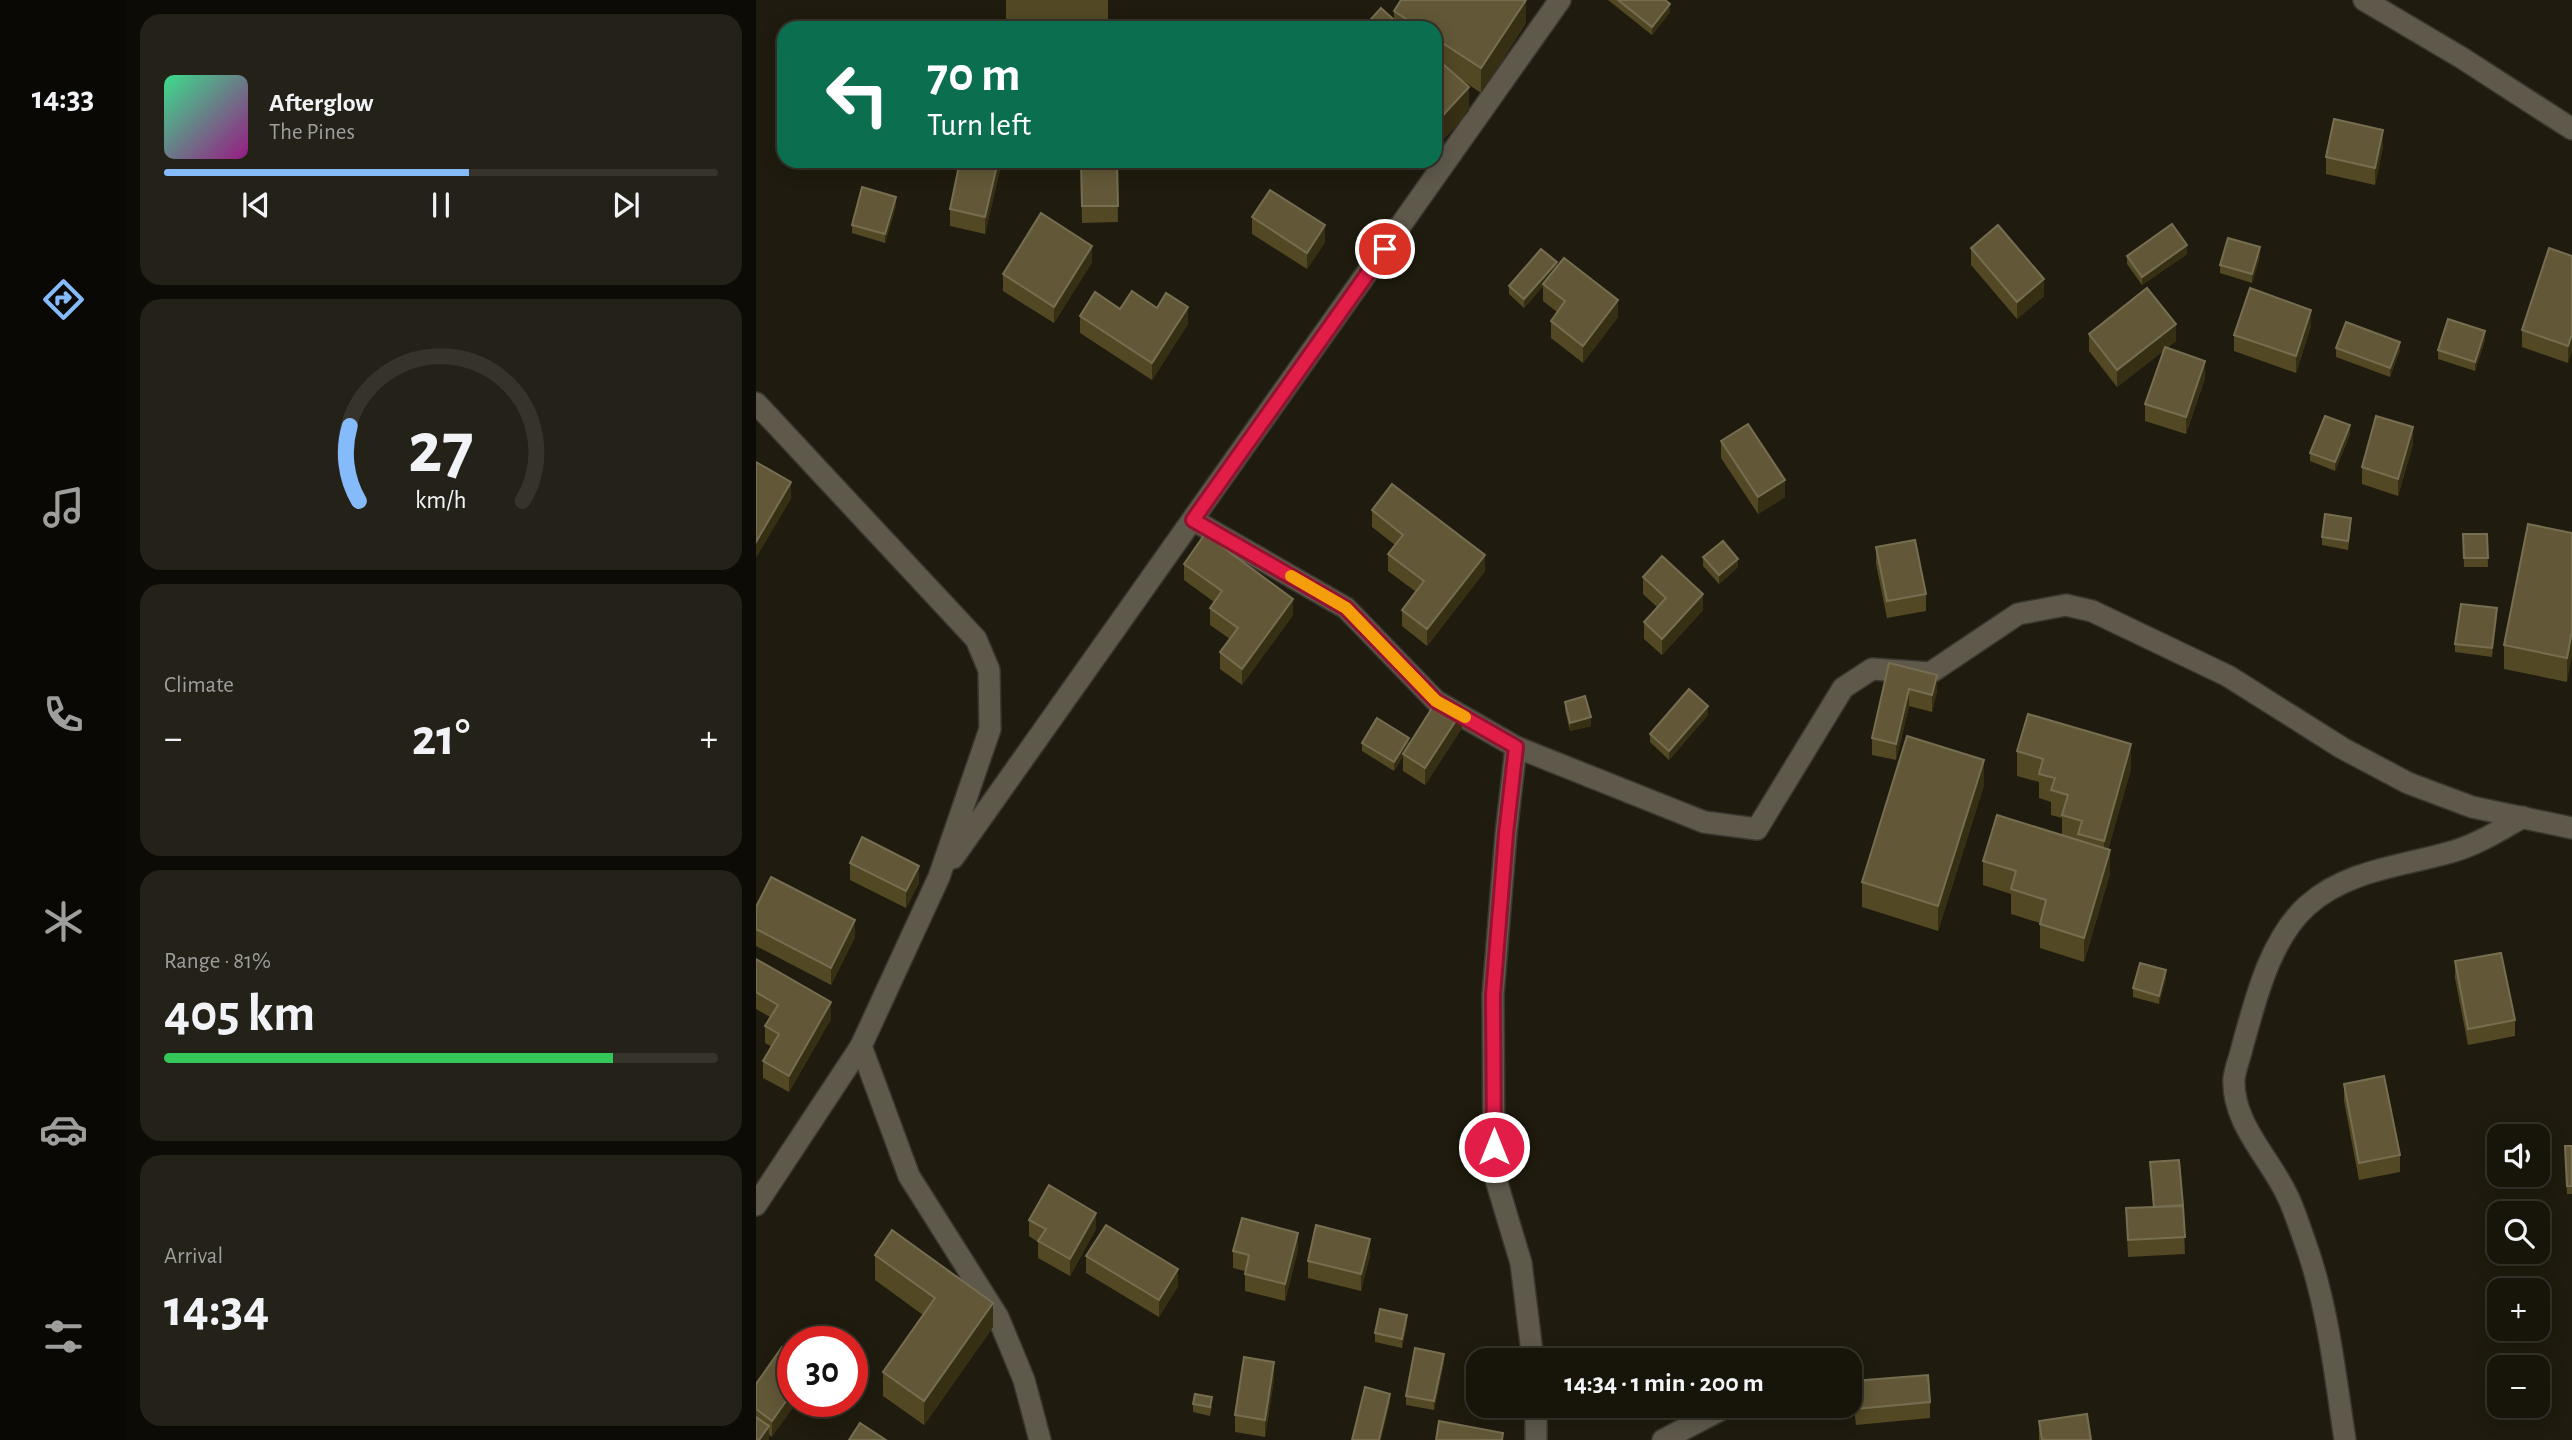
<!DOCTYPE html>
<html lang="en">
<head>
<meta charset="utf-8">
<style>
	body { margin:0; font-family:"Alegreya Sans",sans-serif; background:#242118; color:#f1f3f6; height:100vh; display:flex; flex-direction:column; font-size:26px; white-space:nowrap }
	* { box-sizing:border-box; margin:0 }
	p { font-size:23px; color:#9e9e9c }
	.icon { flex:none; width:38px; height:38px; fill:none; stroke:currentColor; stroke-width:2; stroke-linecap:round; stroke-linejoin:round }
	.map { position:relative; flex:1; overflow:hidden }
	.panel { display:flex; flex-direction:column; gap:14px; padding:14px; background:#0d0b06; width:630px }
	.panel>* { flex:none }
	.top-card { position:absolute; left:21px; top:21px; width:665px; height:147px; border-radius:21px; box-shadow:0 4px 18px #0003,0 0 0 2px #36332b; background:#0b6e4f; color:#fff; overflow:hidden }
	.fabs { position:absolute; left:1731px; top:1124px; display:grid; gap:14px }
	.fabs a { display:grid; place-items:center; width:63px; height:63px; border-radius:14px; background:#17140a; box-shadow:0 4px 18px #0003,0 0 0 2px #36332b; font-size:35px }
	.speed { position:absolute; left:21px; top:1326px; display:flex; gap:14px; font-size:35px; font-weight:700; text-align:center }
	.speed>* { display:grid; place-content:center; width:91px; height:91px; border-radius:50%; background:#17140a; box-shadow:0 4px 18px #0003,0 0 0 2px #36332b; line-height:1 }
	.speed .limit { border:10px solid #d22; background:#fff; color:#111 }
	.pin { position:absolute; display:grid; place-items:center; width:60px; height:60px; color:#fff; margin:-30px; border:4px solid #fff; border-radius:50%; box-shadow:0 2px 7px #0007 }
	.me { position:absolute; width:77px; margin:-38px; rotate:0deg; stroke-linejoin:round; filter:drop-shadow(0 0 5px #0008) }
	.turn { display:flex; align-items:center; gap:24px; height:147px; padding:0 35px; font-size:32px }
	.turn .icon { width:91px; height:91px; stroke-width:2.5 }
	.turn b { display:block; font-size:49px; line-height:60px }
	.big { font-size:52px; font-weight:700; line-height:1.1 }
	.panel .widget { flex:1; display:flex; flex-direction:column; justify-content:center; gap:10px; min-width:0; padding:0 24px; border-radius:21px; background:#242118 }
	.panel .dial { align-items:center; gap:0 }
	.dial svg { height:182px; overflow:visible; fill:none; stroke:#36332b; stroke-width:7; stroke-linecap:round; text-anchor:middle }
	.dial text { fill:#f1f3f6; stroke:none }
	.song { display:flex; align-items:center; gap:21px }
	.cover { width:84px; height:84px; border-radius:10px; background:linear-gradient(135deg,hsl(150 70% 55%),hsl(310 70% 35%)) }
	.played { height:7px; border-radius:4px; background:linear-gradient(90deg,#86bbfb 55%,#36332b 55%) }
	.keys { display:flex; justify-content:space-around; direction:ltr }
	.heat { display:flex; justify-content:space-between; align-items:center; font-size:38px; direction:ltr }
	.charge { height:10px; border-radius:5px; background:linear-gradient(90deg,#34c759 81%,#36332b 0) }
	.trip { position:absolute; left:710px; top:1348px; width:396px; height:70px; border-radius:21px; background:#17140a; box-shadow:0 4px 18px #0003,0 0 0 2px #36332b; font-weight:700; line-height:70px; text-align:center }
	main { display:flex; flex:1; min-height:0 }
	.dock { display:flex; flex-direction:column; width:126px; justify-content:space-around; align-items:center; background:#090804; color:#9e9e9c }
	.dock .icon { width:49px; height:49px }
	.dock .selected { color:#86bbfb }
	.dock b { font-size:32px; color:#f1f3f6 }
	.map>svg:first-child { display:block }
</style>
</head>
<body>
<main>
<nav class="dock">
<b>14:33</b>
<svg class="icon selected" aria-label="directions" viewBox="0 0 24 24"><path d="M12 3l9 9-9 9-9-9zM9 14v-3h6M13 9l2 2-2 2"/></svg>
<svg class="icon" aria-label="music" viewBox="0 0 24 24"><path d="M9 18V5l10-2v13"/><circle cx="6" cy="18" r="3"/><circle cx="16" cy="16" r="3"/></svg>
<svg class="icon" aria-label="phone" viewBox="0 0 24 24"><path d="M5 4h4l2 5-3 2q2 4 5 5l2-3 5 2v4C11 20 4 13 5 4z"/></svg>
<svg class="icon" aria-label="climate" viewBox="0 0 24 24"><path d="M12 3v18M4 7l16 10M4 17L20 7"/></svg>
<svg class="icon" aria-label="car" viewBox="0 0 24 24"><path d="M5 17H2v-5l4-1 3-4h7l3 4 3 1v5h-3M9 17h6M6 11h13"/><circle cx="7" cy="17" r="2"/><circle cx="17" cy="17" r="2"/></svg>
<svg class="icon" aria-label="filters" viewBox="0 0 24 24"><path d="M4 7h16M4 17h16"/><circle cx="9" cy="7" r="2"/><circle cx="15" cy="17" r="2"/></svg>
</nav>
<section class="panel">
<div class="widget">
<div class="song"><i class="cover"></i><div><b>Afterglow</b><p>The Pines</p></div></div>
<div class="played"></div>
<div class="keys"><svg class="icon" aria-label="previous" viewBox="0 0 24 24"><path d="M18 5L8 12l10 7zM5 5v14"/></svg><svg class="icon" aria-label="pause" viewBox="0 0 24 24"><path d="M8 5v14M16 5v14"/></svg><svg class="icon" aria-label="next" viewBox="0 0 24 24"><path d="M6 5l10 7-10 7zM19 5v14"/></svg></div>
</div>
<div class="widget dial"><svg viewBox="0 0 100 80">
<path d="M14 69A42 42 0 1 1 86 69"/>
<path d="M14 69A42 42 0 0 1 10 36" stroke="#86bbfb"/>
<text x="50" y="56" font-size="32" font-weight="700">27</text>
<text x="50" y="72" font-size="11">km/h</text>
</svg></div>
<div class="widget"><p>Climate</p>
<div class="heat"><a>−</a><b class="big">21°</b><a>+</a></div>
</div>
<div class="widget"><p>Range · 81%</p><b class="big">405 km</b><div class="charge"></div></div>
<div class="widget"><p>Arrival</p><b class="big">14:34</b></div>
</section>
<div class="map">
<svg width="1816" height="1440" viewBox="0 0 1816 1440">
	<rect width="100%" height="100%" fill="#1f1b0e"/>
	<g fill="none" stroke-linecap="round" stroke-linejoin="round">
		<!-- street casing -->
		<g stroke="#393730" stroke-width="24">
			<g id="street">
				<polyline points="1608,0 1706,58 1816,129"/>
				<polyline points="0,403 220,639 233,670 234,729 183,877 105,1046 153,1176 242,1317 268,1380 284,1440"/>
				<polyline points="437,520 590,608 680,701 760,747 948,822 1001,829 1087,688 1116,669 1174,673 1262,614 1310,605 1336,611 1472,676 1586,748 1652,783 1716,807 1816,828"/>
				<polyline points="760,747 750,834 737,995 738,1173 765,1263 777,1360"/>
				<polyline points="197,858 804,0"/>
				<polyline points="0,1205 105,1046"/>
				<polyline points="780,1405 780,1440"/>
				<polyline points="907,1440 974,1405"/>
				<path d="M1589 1440C1579 1374 1572 1306 1549 1242 1543 1226 1538 1208 1530 1193 1512 1156 1476 1122 1478 1079 1479 1069 1484 1057 1486 1048 1499 1001 1514 938 1552 905 1591 870 1647 866 1695 852 1721 845 1744 830 1767 817"/>
			</g>
		</g>
		<!-- street -->
		<use href="#street" stroke="#5e594b" stroke-width="21"/>
	</g>
	<!-- wall -->
	<g fill="#524824">
		<polygon points="250,0 352,0 352,25 250,23"/>
		<polygon points="770,0 770,23 725,93 703,78 713,111 679,149 679,28 607,28 638,20 638,11"/>
		<polygon points="852,0 909,0 914,12 896,35"/>
		<polygon points="1627,147 1619,185 1570,174 1570,157"/>
		<polygon points="204,161 246,161 229,234 194,226 194,209"/>
		<polygon points="325,161 361,161 362,222 326,223"/>
		<polygon points="140,206 129,243 96,233 96,225"/>
		<polygon points="496,217 569,242 551,269 496,234"/>
		<polygon points="1215,248 1288,296 1261,319 1215,265"/>
		<polygon points="1431,254 1386,285 1371,264 1371,256"/>
		<polygon points="1504,256 1496,283 1464,273 1464,265"/>
		<polygon points="1816,256 1812,363 1766,347 1766,330"/>
		<polygon points="336,262 298,323 247,291 247,274"/>
		<polygon points="801,267 862,317 827,363 795,338 795,321 801,312 787,301 787,286 768,308 753,294 753,286"/>
		<polygon points="401,308 432,324 396,380 324,333 324,316 364,309"/>
		<polygon points="1555,326 1540,373 1478,351 1478,335"/>
		<polygon points="1333,334 1420,341 1411,348 1449,378 1430,434 1389,421 1389,404 1407,351 1361,387 1333,351"/>
		<polygon points="1729,340 1719,371 1682,359 1682,350"/>
		<polygon points="1580,348 1644,350 1634,377 1580,357"/>
		<polygon points="1594,434 1579,471 1554,461 1554,453"/>
		<polygon points="965,441 1029,497 1002,514 965,458"/>
		<polygon points="1657,444 1642,496 1606,484 1606,467"/>
		<polygon points="616,510 729,571 671,646 646,626 646,610 659,591 632,571 632,554 639,545 616,527"/>
		<polygon points="1595,526 1592,550 1566,545 1566,537"/>
		<polygon points="1816,533 1811,682 1748,669 1748,645"/>
		<polygon points="1707,534 1731,534 1732,567 1708,567"/>
		<polygon points="1120,547 1170,594 1170,611 1131,618 1120,564"/>
		<polygon points="947,557 982,567 963,584 947,566"/>
		<polygon points="428,564 537,615 486,685 464,669 464,652 474,639 454,625 454,608 458,602 428,580"/>
		<polygon points="887,577 947,610 906,655 888,639 888,622 901,607 887,594"/>
		<polygon points="1741,617 1736,657 1699,652 1699,644"/>
		<polygon points="1133,663 1181,691 1176,712 1153,706 1140,760 1116,755 1116,738"/>
		<polygon points="809,702 835,726 814,731 809,710"/>
		<polygon points="952,715 913,760 894,742 894,734"/>
		<polygon points="706,728 669,785 647,771 647,756 638,771 606,751 606,743 653,744"/>
		<polygon points="1261,751 1375,769 1352,849 1354,874 1328,962 1284,948 1284,923 1255,914 1255,894 1227,885 1227,861 1306,835 1306,818 1295,815 1295,802 1283,798 1283,782 1261,776"/>
		<polygon points="1228,785 1182,931 1106,907 1106,882"/>
		<polygon points="94,863 163,883 150,908 94,880"/>
		<polygon points="0,907 99,937 75,985 0,946"/>
		<polygon points="0,959 75,1019 33,1092 7,1078 7,1061 16,1047 9,1043 9,1026 14,1017 0,1009"/>
		<polygon points="1699,961 1759,1020 1759,1036 1712,1045 1699,978"/>
		<polygon points="1410,978 1403,1004 1377,997 1377,988"/>
		<polygon points="1588,1084 1644,1155 1644,1172 1603,1180 1588,1101"/>
		<polygon points="1809,1146 1816,1146 1816,1194 1811,1194"/>
		<polygon points="1394,1162 1427,1205 1429,1254 1372,1257 1370,1208 1397,1207"/>
		<polygon points="273,1220 340,1229 314,1276 282,1258 282,1242 273,1236"/>
		<polygon points="542,1250 529,1301 489,1291 489,1271 477,1268 477,1251"/>
		<polygon points="119,1255 237,1327 168,1425 127,1396 127,1372 167,1315 119,1280"/>
		<polygon points="614,1255 605,1291 552,1278 552,1261"/>
		<polygon points="330,1256 422,1286 403,1317 330,1273"/>
		<polygon points="651,1323 646,1348 619,1342 619,1333"/>
		<polygon points="26,1347 16,1437 13,1435 13,1440 0,1440 0,1384"/>
		<polygon points="688,1362 678,1410 650,1405 650,1396"/>
		<polygon points="518,1379 509,1437 479,1432 479,1415"/>
		<polygon points="1097,1381 1174,1402 1174,1418 1100,1425 1097,1398"/>
		<polygon points="437,1404 456,1406 454,1416 437,1412"/>
		<polygon points="1283,1421 1335,1440 1283,1440"/>
	</g>
	<!-- shaded-wall -->
	<g fill="#372f13">
		<polygon points="770,0 770,23 725,93 725,68"/>
		<polygon points="914,4 914,12 896,35 896,27"/>
		<polygon points="713,87 713,111 679,149 679,124"/>
		<polygon points="1627,130 1627,147 1619,185 1619,168"/>
		<polygon points="242,161 246,161 229,234 229,217"/>
		<polygon points="140,197 140,206 129,243 129,234"/>
		<polygon points="569,225 569,242 551,269 551,253"/>
		<polygon points="1431,245 1431,254 1386,285 1386,277"/>
		<polygon points="336,246 336,262 298,323 298,307"/>
		<polygon points="1504,247 1504,256 1496,283 1496,274"/>
		<polygon points="801,262 801,271 768,308 768,299"/>
		<polygon points="1288,279 1288,296 1261,319 1261,302"/>
		<polygon points="862,300 862,317 827,363 827,346"/>
		<polygon points="432,307 432,324 396,380 396,363"/>
		<polygon points="1555,310 1555,326 1540,373 1540,356"/>
		<polygon points="1420,324 1420,341 1361,387 1361,370"/>
		<polygon points="1729,331 1729,340 1719,371 1719,362"/>
		<polygon points="1816,334 1816,351 1812,363 1812,346"/>
		<polygon points="1644,342 1644,350 1634,377 1634,368"/>
		<polygon points="1449,361 1449,378 1430,434 1430,417"/>
		<polygon points="1594,425 1594,434 1579,471 1579,462"/>
		<polygon points="1657,427 1657,444 1642,496 1642,479"/>
		<polygon points="1029,480 1029,497 1002,514 1002,497"/>
		<polygon points="35,482 35,499 0,558 0,542"/>
		<polygon points="729,555 729,571 671,646 671,629"/>
		<polygon points="982,559 982,567 963,584 963,575"/>
		<polygon points="947,594 947,610 906,655 906,639"/>
		<polygon points="537,599 537,615 486,685 486,669"/>
		<polygon points="1741,608 1741,617 1736,657 1736,648"/>
		<polygon points="1816,631 1816,656 1811,682 1811,658"/>
		<polygon points="1181,675 1181,691 1176,712 1176,695"/>
		<polygon points="1153,689 1153,706 1140,760 1140,744"/>
		<polygon points="952,706 952,715 913,760 913,751"/>
		<polygon points="706,711 706,728 669,785 669,768"/>
		<polygon points="835,717 835,726 814,731 814,723"/>
		<polygon points="653,738 653,747 638,771 638,762"/>
		<polygon points="1375,744 1375,769 1348,865 1348,841"/>
		<polygon points="1228,760 1228,785 1182,931 1182,906"/>
		<polygon points="1354,850 1354,874 1328,962 1328,938"/>
		<polygon points="163,866 163,883 150,908 150,891"/>
		<polygon points="99,920 99,937 75,985 75,968"/>
		<polygon points="1410,970 1410,978 1403,1004 1403,996"/>
		<polygon points="75,1002 75,1019 33,1092 33,1076"/>
		<polygon points="340,1213 340,1229 314,1276 314,1259"/>
		<polygon points="542,1233 542,1250 529,1301 529,1284"/>
		<polygon points="614,1239 614,1255 605,1291 605,1274"/>
		<polygon points="422,1269 422,1286 403,1317 403,1300"/>
		<polygon points="237,1303 237,1327 168,1425 168,1401"/>
		<polygon points="651,1315 651,1323 646,1348 646,1339"/>
		<polygon points="688,1354 688,1362 678,1410 678,1401"/>
		<polygon points="518,1362 518,1379 509,1437 509,1420"/>
		<polygon points="37,1391 37,1402 41,1402 16,1437 16,1421"/>
		<polygon points="634,1394 634,1403 625,1440 623,1440"/>
		<polygon points="13,1426 13,1440 3,1440"/>
	</g>
	<!-- building -->
	<g fill="#625837" stroke="#766e51" stroke-width="2">
		<polygon points="645,0 770,0 725,68 679,38 679,28 664,28 638,11"/>
		<polygon points="862,0 909,0 914,4 896,27"/>
		<polygon points="625,8 647,28 607,28"/>
		<polygon points="679,57 713,87 679,124"/>
		<polygon points="1578,119 1627,130 1619,168 1570,157"/>
		<polygon points="204,161 242,161 229,217 194,209"/>
		<polygon points="325,161 361,161 362,206 326,206"/>
		<polygon points="106,187 140,197 129,234 96,225"/>
		<polygon points="514,190 569,225 551,253 496,217"/>
		<polygon points="285,213 336,246 298,307 247,274"/>
		<polygon points="1416,224 1431,245 1386,277 1371,256"/>
		<polygon points="1242,225 1288,279 1261,302 1215,248"/>
		<polygon points="1472,238 1504,247 1496,274 1464,265"/>
		<polygon points="1793,248 1816,256 1816,334 1812,346 1766,330"/>
		<polygon points="785,249 801,262 768,299 753,286"/>
		<polygon points="808,258 862,300 827,346 795,321 809,301 787,284"/>
		<polygon points="1391,288 1420,324 1361,370 1333,334"/>
		<polygon points="1494,288 1555,310 1540,356 1478,335"/>
		<polygon points="376,291 401,308 410,293 432,307 396,363 324,316 339,292 364,309"/>
		<polygon points="1692,319 1729,331 1719,362 1682,350"/>
		<polygon points="1590,322 1644,342 1634,368 1580,348"/>
		<polygon points="1409,347 1449,361 1430,417 1389,404"/>
		<polygon points="1569,416 1594,425 1579,462 1554,453"/>
		<polygon points="1620,416 1657,427 1642,479 1606,467"/>
		<polygon points="992,424 1029,480 1002,497 965,441"/>
		<polygon points="0,462 35,482 0,542"/>
		<polygon points="636,484 729,555 671,629 646,610 668,581 632,554 647,535 616,510"/>
		<polygon points="1569,514 1595,518 1592,541 1566,537"/>
		<polygon points="1772,524 1816,533 1816,631 1811,658 1748,645"/>
		<polygon points="449,534 537,599 486,669 464,652 482,628 454,608 466,591 428,564"/>
		<polygon points="1707,534 1731,534 1732,558 1708,558"/>
		<polygon points="1159,540 1170,594 1131,601 1120,547"/>
		<polygon points="967,541 982,559 963,575 947,557"/>
		<polygon points="906,556 947,594 906,639 888,622 910,598 887,577"/>
		<polygon points="1705,604 1741,608 1736,648 1699,644"/>
		<polygon points="1133,663 1181,675 1176,695 1153,689 1140,744 1116,738"/>
		<polygon points="933,689 952,706 913,751 894,734"/>
		<polygon points="829,696 835,717 814,723 809,702"/>
		<polygon points="683,697 706,711 669,768 647,754"/>
		<polygon points="1272,714 1375,744 1348,841 1322,834 1326,821 1306,815 1312,795 1295,790 1299,778 1283,774 1287,759 1261,751"/>
		<polygon points="621,718 653,738 638,762 606,743"/>
		<polygon points="1151,736 1228,760 1182,906 1106,882"/>
		<polygon points="1241,815 1354,850 1328,938 1284,924 1290,900 1255,889 1260,871 1227,861"/>
		<polygon points="106,837 163,866 150,891 94,863"/>
		<polygon points="15,877 99,920 75,968 0,929 0,907"/>
		<polygon points="1745,953 1759,1020 1712,1029 1699,961"/>
		<polygon points="0,959 75,1002 33,1076 7,1061 23,1034 9,1026 22,1005 0,992"/>
		<polygon points="1384,963 1410,970 1403,996 1377,988"/>
		<polygon points="1628,1076 1644,1155 1603,1163 1588,1084"/>
		<polygon points="1809,1146 1816,1146 1816,1186 1811,1186"/>
		<polygon points="1423,1160 1427,1205 1398,1207 1394,1162"/>
		<polygon points="293,1185 340,1213 314,1259 282,1241 290,1229 273,1220"/>
		<polygon points="1427,1206 1429,1237 1372,1240 1370,1208"/>
		<polygon points="486,1218 542,1233 529,1284 489,1274 493,1255 477,1251"/>
		<polygon points="350,1225 422,1269 403,1300 330,1256"/>
		<polygon points="560,1225 614,1239 605,1274 552,1261"/>
		<polygon points="136,1230 237,1303 168,1401 127,1372 179,1298 119,1255"/>
		<polygon points="624,1309 651,1315 646,1339 619,1333"/>
		<polygon points="26,1347 37,1354 37,1391 16,1421 0,1409 0,1384"/>
		<polygon points="659,1348 688,1354 678,1401 650,1396"/>
		<polygon points="488,1357 518,1362 509,1420 479,1415"/>
		<polygon points="1172,1375 1174,1402 1100,1409 1097,1381"/>
		<polygon points="609,1387 634,1394 623,1440 596,1440"/>
		<polygon points="439,1394 456,1397 454,1407 437,1404"/>
		<polygon points="1331,1414 1335,1440 1286,1440 1283,1421"/>
		<polygon points="0,1417 13,1426 3,1440 0,1440"/>
		<polygon points="683,1421 747,1433 746,1440 680,1440"/>
		<polygon points="104,1423 130,1440 93,1440"/>
	</g>
	<g fill="none" stroke-linecap="round" stroke-linejoin="round">
		<!-- route casing -->
		<g stroke="#92132f" stroke-width="18">
			<polyline id="route" points="629,249 437,520 590,608 680,701 760,747 750,834 737,995 738,1147"/>
		</g>
		<!-- route -->
		<use href="#route" stroke="#e11d48" stroke-width="12"/>
		<!-- slow -->
		<polyline stroke="#f59e0b" stroke-width="12" points="535,576 590,608 680,701 709,717"/>
	</g>
</svg>
<div class="fabs">
<a><svg class="icon" aria-label="sound" viewBox="0 0 24 24"><path d="M4 9h4l5-4v14l-5-4H4zM17 9q2 3 0 6"/></svg></a>
<a><svg class="icon" aria-label="search" viewBox="0 0 24 24"><circle cx="10" cy="10" r="6"/><path d="M15 15l6 6"/></svg></a>
<a>+</a>
<a>−</a>
</div>
<div class="speed"><div class="limit">30</div></div>
<div class="pin" style="left:629px;top:249px;background:#d93025"><svg class="icon" aria-label="arrive" viewBox="0 0 24 24"><path d="M6 21V4h12l-3 4 3 4H6"/></svg></div>
<svg class="me" style="left:738px;top:1147px" viewBox="-20 -20 40 40"><circle r="17" fill="#e11d48" stroke="#fff" stroke-width="3"/><path d="M0-11L8 9 0 5-8 9z" fill="#fff"/></svg>
<div class="trip">14:34 · 1 min · 200 m</div>
<div class="top-card">
<div class="turn"><svg class="icon" aria-label="left" viewBox="0 0 24 24"><path d="M17 20v-9H6M10 6l-5 5 5 5"/></svg><div><b>70 m</b>Turn left</div></div>
</div>
</div>
</main>
</body>
</html>
